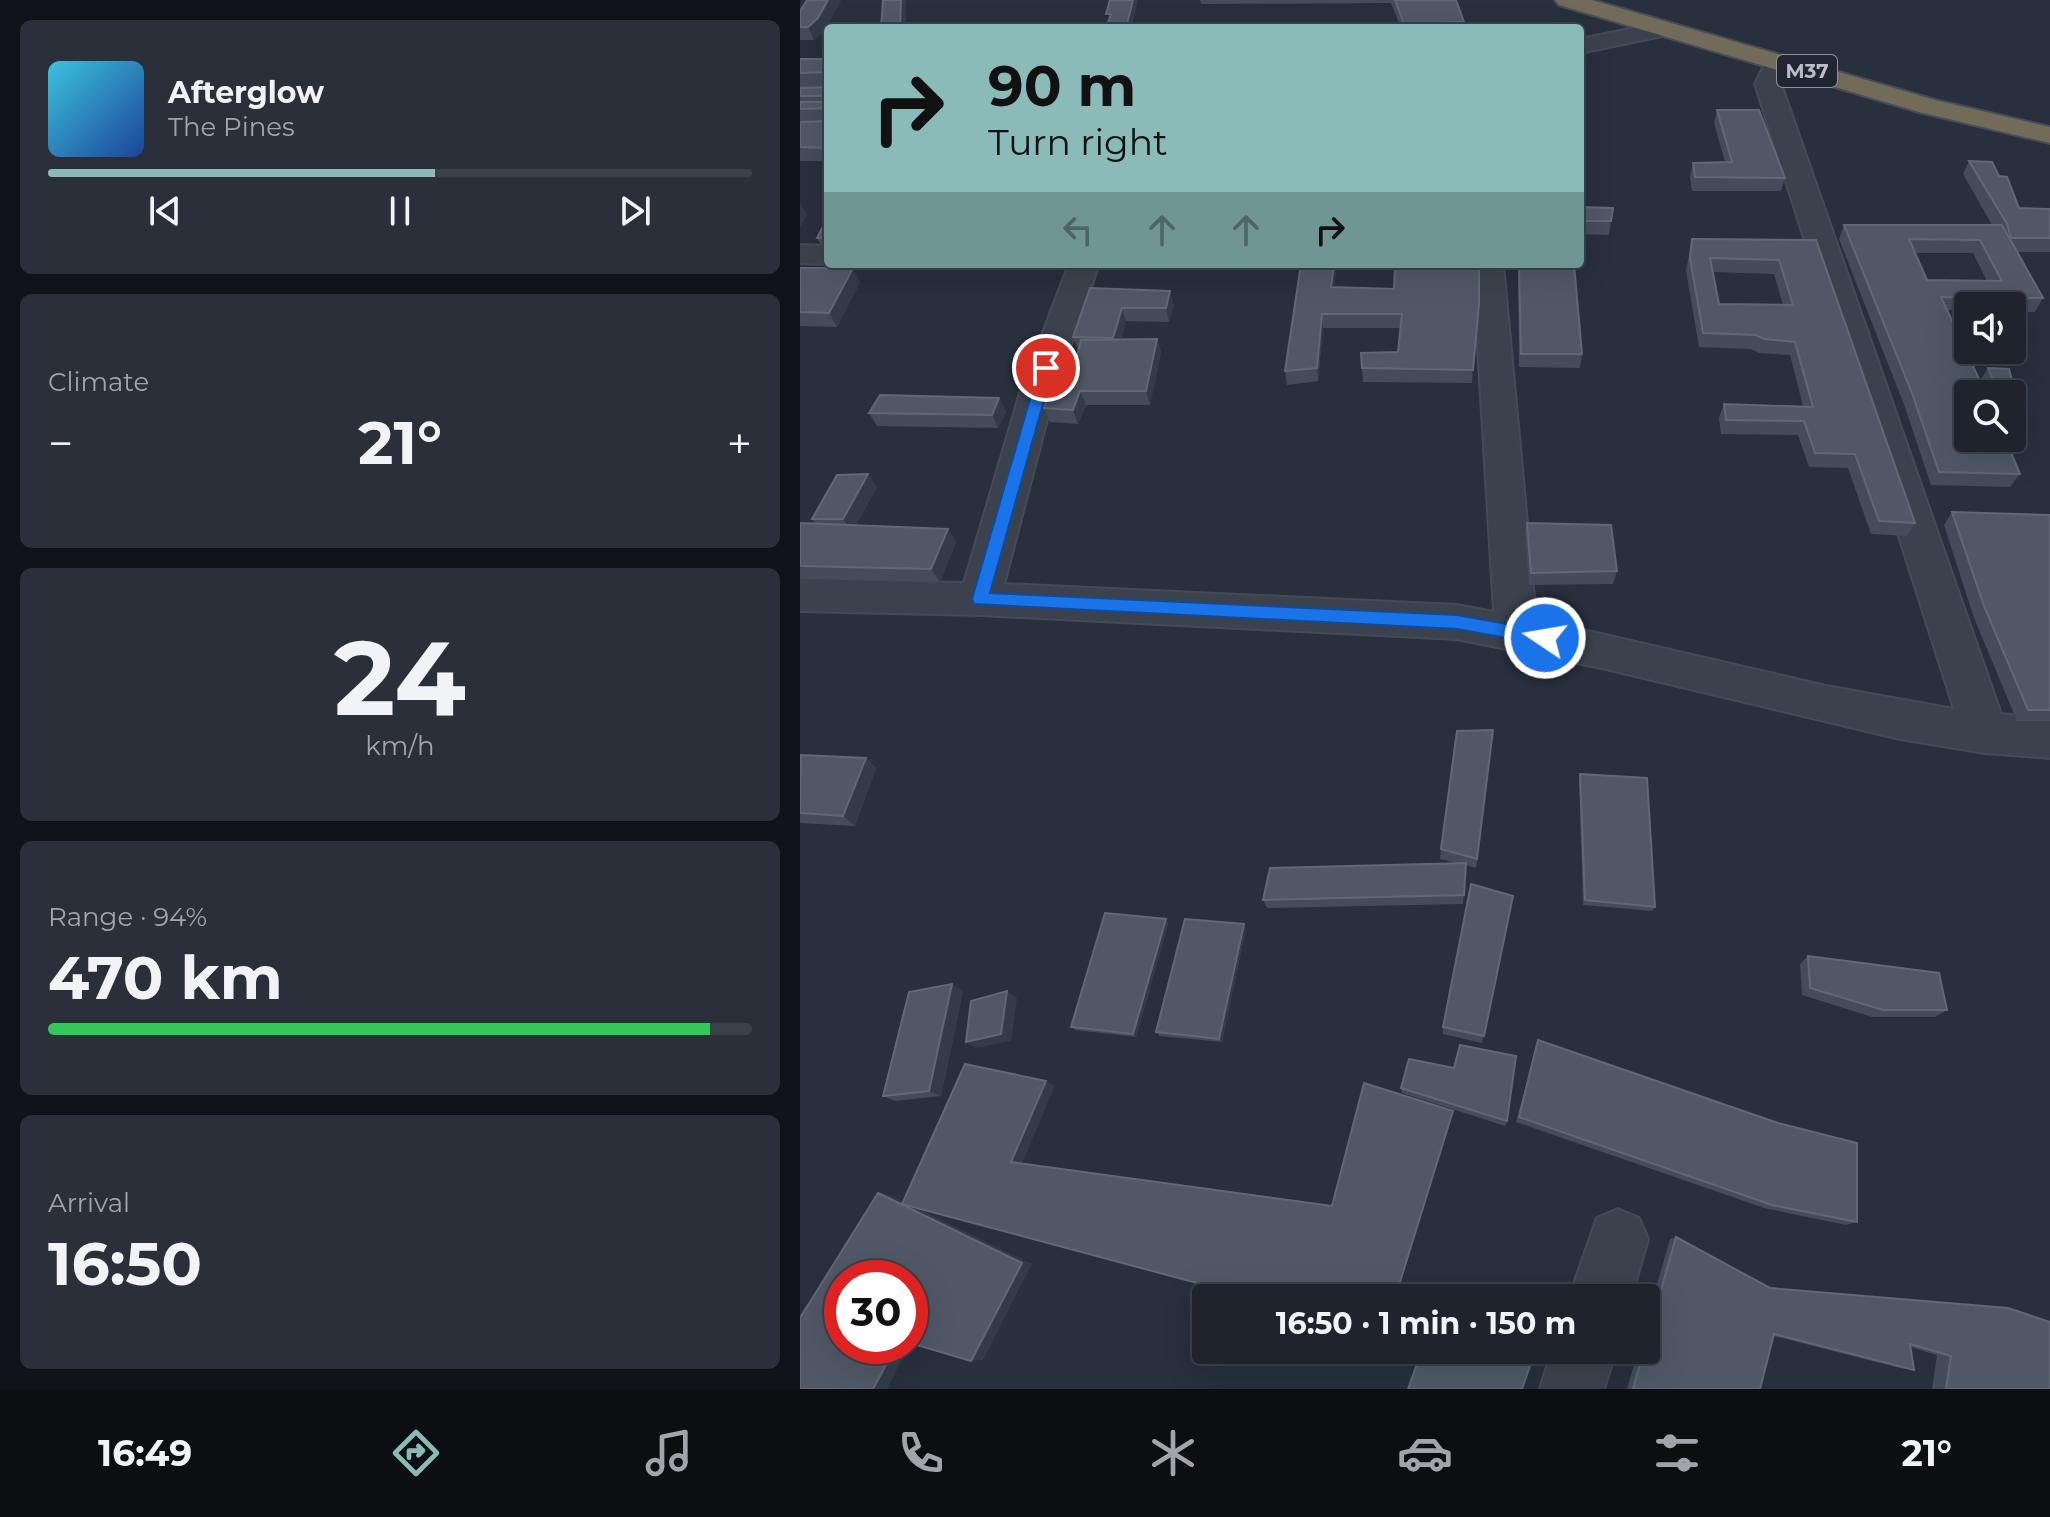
<!DOCTYPE html>
<html lang="en">
<head>
<meta charset="utf-8">
<style>
	body { margin:0; font-family:Montserrat,sans-serif; background:#2b2f3a; color:#f1f3f6; height:100vh; display:flex; flex-direction:column; font-size:30px; white-space:nowrap }
	* { box-sizing:border-box; margin:0 }
	p { font-size:26px; color:#a1a4aa }
	.icon { flex:none; width:44px; height:44px; fill:none; stroke:currentColor; stroke-width:2; stroke-linecap:round; stroke-linejoin:round }
	.map { position:relative; flex:1; overflow:hidden }
	.details { display:flex; flex-direction:column; gap:20px; padding:20px; background:#101319; width:800px }
	.details>* { flex:none }
	.banner { position:absolute; left:24px; top:24px; width:760px; height:244px; border-radius:8px; box-shadow:0 8px 32px #0002,0 0 0 2px #3c404a; background:#8bbbb9; color:#111; overflow:hidden }
	.buttons { position:absolute; left:1154px; top:292px; display:grid; gap:16px }
	.buttons a { display:grid; place-items:center; width:72px; height:72px; border-radius:8px; background:#1e232e; box-shadow:0 8px 32px #0002,0 0 0 2px #3c404a; font-size:40px }
	.speed { position:absolute; left:24px; top:1260px; display:flex; gap:16px; font-size:40px; font-weight:700; text-align:center }
	.speed>* { display:grid; place-content:center; width:104px; height:104px; border-radius:50%; background:#1e232e; box-shadow:0 8px 32px #0002,0 0 0 2px #3c404a; line-height:1 }
	.speed .limit { border:12px solid #d22; background:#fff; color:#111 }
	.pin { position:absolute; display:grid; place-items:center; width:68px; height:68px; color:#fff; margin:-34px; border:4px solid #fff; border-radius:50%; box-shadow:0 2px 8px #0007 }
	.me { position:absolute; width:88px; margin:-44px; rotate:282deg; stroke-linejoin:round; filter:drop-shadow(0 0 6px #0008) }
	.turn { display:flex; align-items:center; gap:28px; height:168px; padding:0 32px; font-size:36px }
	.turn .icon { width:104px; height:104px; stroke-width:2.5 }
	.turn b { display:block; font-size:56px; line-height:68px }
	.lanes { display:flex; align-items:center; height:76px; padding:0 32px; background:#0003; justify-content:center; gap:40px; direction:ltr }
	.lanes .off { opacity:.35 }
	.big { font-size:60px; font-weight:700; line-height:1.1 }
	.details .card { flex:1; display:flex; flex-direction:column; justify-content:center; gap:12px; min-width:0; padding:0 28px; border-radius:12px; background:#2b2f3a }
	.details .dial { align-items:center; gap:0 }
	.dial b { font-size:104px; line-height:1 }
	.song { display:flex; align-items:center; gap:24px }
	.cover { width:96px; height:96px; border-radius:12px; background:linear-gradient(135deg,hsl(190 70% 55%),hsl(220 70% 35%)) }
	.played { height:8px; border-radius:4px; background:linear-gradient(90deg,#8bbbb9 55%,#3c404a 55%) }
	.keys { display:flex; justify-content:space-around; direction:ltr }
	.heat { display:flex; justify-content:space-between; align-items:center; font-size:44px; direction:ltr }
	.charge { height:12px; border-radius:6px; background:linear-gradient(90deg,#34c759 94%,#3c404a 0) }
	.trip { position:absolute; left:392px; top:1284px; width:468px; height:80px; border-radius:8px; background:#1e232e; box-shadow:0 8px 32px #0002,0 0 0 2px #3c404a; font-weight:700; line-height:80px; text-align:center }
	.tab-bar { display:flex; height:128px; justify-content:space-around; align-items:center; background:#0c0e12; color:#a1a4aa }
	.tab-bar .icon { width:56px; height:56px }
	.tab-bar .on { color:#8bbbb9 }
	.tab-bar b { font-size:36px; color:#f1f3f6 }
	main { display:flex; flex:1; min-height:0 }
	.map>svg:first-child { display:block }
</style>
</head>
<body>
<main>
<section class="details">
<div class="card">
<div class="song"><i class="cover"></i><div><b>Afterglow</b><p>The Pines</p></div></div>
<div class="played"></div>
<div class="keys"><svg class="icon" aria-label="previous" viewBox="0 0 24 24"><path d="M18 5L8 12l10 7zM5 5v14"/></svg><svg class="icon" aria-label="pause" viewBox="0 0 24 24"><path d="M8 5v14M16 5v14"/></svg><svg class="icon" aria-label="next" viewBox="0 0 24 24"><path d="M6 5l10 7-10 7zM19 5v14"/></svg></div>
</div>
<div class="card"><p>Climate</p>
<div class="heat"><a>−</a><b class="big">21°</b><a>+</a></div>
</div>
<div class="card dial"><b>24</b><p>km/h</p></div>
<div class="card"><p>Range · 94%</p><b class="big">470 km</b><div class="charge"></div></div>
<div class="card"><p>Arrival</p><b class="big">16:50</b></div>
</section>
<div class="map">
<svg width="1250" height="1389" viewBox="0 0 1250 1389">
	<rect width="100%" height="100%" fill="#282f3d"/>
	<g fill="none" stroke-linecap="round" stroke-linejoin="round">
		<!-- street casing -->
		<g stroke="#454a57" stroke-width="4">
			<g id="street">
				<polygon points="864,22 872,24 876,29 872,34 780,53 780,39"/>
				<polygon points="977,55 986,57 989,62 981,84 1201,714 1250,718 1250,758 1185,753 1100,739 806,669 657,639 180,615 0,611 0,579 164,583 220,393 269,264 299,264 254,393 204,584 657,605 694,612 673,264 703,264 736,619 1026,686 1154,709 955,84 968,57"/>
				<polygon points="0,245 28,246 29,264 0,263"/>
				<polygon points="818,1209 839,1218 848,1239 831,1298 769,1298 797,1218"/>
				<polygon points="752,1350 816,1350 804,1389 740,1389"/>
			</g>
		</g>
		<!-- highway casing -->
		<g stroke="#474c58" stroke-width="4">
			<polygon id="highway" points="755,0 792,0 1135,100 1250,127 1250,143 1119,112 759,5"/>
		</g>
		<!-- street -->
		<use href="#street" fill="#3c424d" fill-rule="evenodd"/>
		<!-- highway -->
		<use href="#highway" fill="#726b5a" fill-rule="evenodd"/>
	</g>
	<!-- wall -->
	<g fill="#444c5b" fill-rule="evenodd">
		<polygon points="7,0 41,0 24,31 14,40 0,40 0,11"/>
		<polygon points="400,0 656,0 664,22 664,28 601,28 591,3 401,4"/>
		<rect x="0" y="59" width="28" height="102"/>
		<polygon points="917,110 985,178 981,191 892,191 890,177 893,163 925,162 914,123"/>
		<path d="M1169 161 1219 208 1250 209V252H1217L1243 298 1235 312H1212V306H1168V311L1148 310 1180 381 1188 368 1212 380 1203 393 1168 394 1220 474 1210 487 1131 485 1105 407 1039 239 1044 225H1192L1163 174ZM1115 253H1173L1187 281 1127 280Z"/>
		<polygon points="780,207 811,221 809,235 780,234"/>
		<polygon points="28,217 28,252 25,252 17,238"/>
		<path d="M892 239 1016 240 1115 523 1107 536 1071 534 1048 468 1009 467 998 435 921 434 919 418 924 404 1003 406 990 355 959 353 951 349 899 347 886 271ZM913 272 974 274 983 305 919 304Z"/>
		<polygon points="501,264 537,264 534,287 594,289 679,264 672,383 563,382 561,353 598,352 600,328 523,328 518,381 487,385 485,371"/>
		<polygon points="718,264 774,264 782,354 780,368 719,367"/>
		<polygon points="0,268 60,282 37,327 0,326"/>
		<polygon points="290,288 374,305 369,322 326,321 321,339 357,339 361,352 350,405 286,405 278,424 250,422 244,408 270,385 278,350 273,337"/>
		<polygon points="199,398 206,412 198,428 77,426 69,413"/>
		<polygon points="68,474 77,487 56,525 148,529 156,542 140,582 0,578 0,523 15,523 12,519"/>
		<polygon points="1152,512 1250,515 1250,721 1217,721 1174,618 1144,525"/>
		<polygon points="727,523 817,571 813,584 729,585 725,535"/>
		<polygon points="693,730 676,868 666,865 663,904 467,908 463,900 657,863 640,859 641,849"/>
		<polygon points="0,758 66,758 76,768 55,826 0,823"/>
		<polygon points="780,774 855,907 852,911 783,905 779,779"/>
		<polygon points="713,896 682,1043 643,1034 643,1027"/>
		<polygon points="366,919 368,924 336,1037 276,1030 271,1027"/>
		<polygon points="446,928 422,1042 360,1036 356,1032"/>
		<polygon points="1008,956 1147,1010 1135,1017 1072,1017 1002,995 1000,964"/>
		<polygon points="163,991 141,1096 95,1101 83,1096"/>
		<polygon points="738,1040 1057,1222 1046,1225 964,1208 716,1122"/>
		<polygon points="601,1088 707,1121 705,1126 602,1093"/>
		<polygon points="876,1237 970,1288 1250,1389 1132,1389 1137,1355 1110,1347 1114,1370 1100,1368 974,1336 960,1389 827,1389 838,1350 846,1350 846,1322 870,1239"/>
	</g>
	<!-- shaded-wall -->
	<g fill="#333b4a">
		<polygon points="28,0 41,0 24,31 14,40 8,27"/>
		<polygon points="101,0 106,0 106,28 100,28"/>
		<polygon points="333,0 338,0 332,28 326,28"/>
		<polygon points="0,202 7,215 0,227"/>
		<polygon points="534,264 537,264 532,301 531,287"/>
		<polygon points="53,268 60,282 37,327 29,313"/>
		<polygon points="370,291 374,305 369,322 366,308"/>
		<polygon points="322,308 326,321 317,352 313,338"/>
		<polygon points="522,314 523,328 518,381 517,368"/>
		<polygon points="357,339 361,352 350,405 346,391"/>
		<polygon points="280,391 286,405 278,424 273,410"/>
		<polygon points="199,398 206,412 198,428 192,415"/>
		<polygon points="68,474 77,487 52,532 43,519"/>
		<polygon points="148,529 156,542 140,582 131,569"/>
		<polygon points="66,758 76,768 55,826 43,816"/>
		<polygon points="366,919 368,924 336,1037 333,1034"/>
		<polygon points="444,924 446,928 422,1042 419,1039"/>
		<polygon points="152,984 163,991 141,1096 129,1091"/>
		<polygon points="207,991 217,998 211,1041 176,1048 166,1042"/>
		<polygon points="246,1081 255,1086 221,1166 211,1162"/>
		<polygon points="653,1111 596,1298 595,1298"/>
		<polygon points="78,1193 92,1196 232,1264 183,1360 171,1361"/>
		<polygon points="96,1346 109,1346 87,1389 73,1389"/>
	</g>
	<!-- building -->
	<g fill="#505867" stroke="#606876" stroke-width="2" fill-rule="evenodd">
		<polygon points="7,0 28,0 18,18 8,27 0,27 0,11"/>
		<polygon points="83,0 101,0 100,28 81,28"/>
		<polygon points="310,0 333,0 326,28 306,28 311,14 306,14"/>
		<polygon points="595,0 656,0 664,22 604,24"/>
		<polygon points="0,59 28,59 28,72 0,73"/>
		<polygon points="28,87 28,96 0,96 0,88"/>
		<polygon points="0,102 28,102 28,108 0,109"/>
		<polygon points="917,110 959,110 985,178 895,177 893,163 932,162"/>
		<polygon points="28,121 28,148 0,147 0,122"/>
		<polygon points="1169,161 1192,162 1199,176 1207,177 1219,208 1250,209 1250,238 1211,238 1207,224"/>
		<polygon points="780,207 813,208 811,221 780,221"/>
		<polygon points="28,217 28,238 17,238"/>
		<path d="M1044 225H1202L1243 298 1141 297 1186 394H1168V438H1205L1220 474 1139 472 1112 393ZM1109 239 1180 240 1202 281 1127 280Z"/>
		<path d="M892 239 1016 240 1115 523 1079 521 1055 454 1015 453 1004 421 926 420 924 404 1013 407 995 342 964 339 956 335 903 333 890 258ZM910 258 979 260 993 305 919 304Z"/>
		<polygon points="501,264 534,264 531,287 594,289 595,264 679,264 679,304 673,370 562,368 561,353 598,352 602,314 522,314 517,368 485,371"/>
		<polygon points="719,264 774,264 782,354 721,354"/>
		<polygon points="0,268 53,268 29,313 0,312"/>
		<polygon points="290,288 370,291 366,308 322,308 313,338 273,337"/>
		<polygon points="357,339 346,391 280,391 273,410 244,408 251,383 270,385 281,340"/>
		<polygon points="1188,368 1209,369 1212,380 1193,380"/>
		<polygon points="80,395 199,398 192,415 69,413"/>
		<polygon points="1212,407 1217,419 1212,419"/>
		<polygon points="68,474 43,519 12,519 37,475"/>
		<polygon points="1152,512 1250,515 1250,710 1228,710 1184,606"/>
		<polygon points="0,523 148,529 131,569 0,566"/>
		<polygon points="727,523 811,525 817,571 731,573"/>
		<polygon points="693,730 677,859 641,849 657,731"/>
		<polygon points="1,755 66,758 43,816 0,813"/>
		<polygon points="780,774 847,778 855,907 785,900"/>
		<polygon points="666,863 664,895 463,900 470,868"/>
		<polygon points="671,884 713,896 684,1036 643,1027"/>
		<polygon points="305,913 366,919 333,1034 271,1027"/>
		<polygon points="385,919 444,924 419,1039 356,1032"/>
		<polygon points="1008,956 1139,973 1147,1010 1083,1010 1010,988"/>
		<polygon points="152,984 129,1091 83,1096 109,992"/>
		<polygon points="207,991 201,1034 166,1042 171,1001"/>
		<polygon points="738,1040 978,1123 1057,1143 1057,1222 972,1205 719,1117"/>
		<polygon points="660,1045 716,1056 707,1121 601,1088 609,1059 654,1068"/>
		<polygon points="165,1064 246,1081 211,1162 532,1206 564,1083 653,1111 595,1298 453,1298 102,1204"/>
		<polygon points="78,1193 222,1263 171,1361 110,1343 110,1278 42,1278 42,1346 96,1346 73,1389 0,1389 0,1318"/>
		<polygon points="876,1237 970,1288 1208,1308 1250,1322 1250,1389 1146,1389 1151,1356 1110,1344 1114,1370 974,1334 960,1389 833,1389 844,1350 846,1350 846,1343"/>
		<polygon points="622,1350 708,1350 731,1363 722,1389 608,1389"/>
	</g>
	<!-- route -->
	<polygon fill="#1a73e8" stroke="#114b97" stroke-width="2" points="246,363 253,368 190,593 657,615 745,631 753,638 751,643 745,645 657,629 174,604 172,599 239,368"/>
	<g text-anchor="middle" dominant-baseline="central" stroke-width="8" stroke-linejoin="round" paint-order="stroke">
		<!-- shield labels -->
		<rect fill="#212633" stroke="#8b909b" stroke-width="2" x="977" y="55" width="60" height="32" rx="6"/>
		<g font-size="20" font-weight="bold" fill="#b8bdc8">
			<text x="1007" y="71">M37</text>
		</g>
	</g>
</svg>
<div class="buttons">
<a><svg class="icon" aria-label="sound" viewBox="0 0 24 24"><path d="M4 9h4l5-4v14l-5-4H4zM17 9q2 3 0 6"/></svg></a>
<a><svg class="icon" aria-label="search" viewBox="0 0 24 24"><circle cx="10" cy="10" r="6"/><path d="M15 15l6 6"/></svg></a>
</div>
<div class="speed"><div class="limit">30</div></div>
<div class="pin" style="left:246px;top:368px;background:#d93025"><svg class="icon" aria-label="arrive" viewBox="0 0 24 24"><path d="M6 21V4h12l-3 4 3 4H6"/></svg></div>
<svg class="me" style="left:745px;top:638px" viewBox="-20 -20 40 40"><circle r="17" fill="#1a73e8" stroke="#fff" stroke-width="3"/><path d="M0-11L8 9 0 5-8 9z" fill="#fff"/></svg>
<div class="trip">16:50 · 1 min · 150 m</div>
<div class="banner">
<div class="turn"><svg class="icon" aria-label="right" viewBox="0 0 24 24"><path d="M7 20v-9h11M14 6l5 5-5 5"/></svg><div><b>90 m</b>Turn right</div></div>
<div class="lanes"><svg class="icon off" aria-label="left" viewBox="0 0 24 24"><path d="M17 20v-9H6M10 6l-5 5 5 5"/></svg><svg class="icon off" aria-label="ahead" viewBox="0 0 24 24"><path d="M12 20V5M6 11l6-6 6 6"/></svg><svg class="icon off" aria-label="ahead" viewBox="0 0 24 24"><path d="M12 20V5M6 11l6-6 6 6"/></svg><svg class="icon" aria-label="right" viewBox="0 0 24 24"><path d="M7 20v-9h11M14 6l5 5-5 5"/></svg></div>
</div>
</div>
</main>
<nav class="tab-bar">
<b>16:49</b>
<svg class="icon on" aria-label="directions" viewBox="0 0 24 24"><path d="M12 3l9 9-9 9-9-9zM9 14v-3h6M13 9l2 2-2 2"/></svg>
<svg class="icon" aria-label="music" viewBox="0 0 24 24"><path d="M9 18V5l10-2v13"/><circle cx="6" cy="18" r="3"/><circle cx="16" cy="16" r="3"/></svg>
<svg class="icon" aria-label="phone" viewBox="0 0 24 24"><path d="M5 4h4l2 5-3 2q2 4 5 5l2-3 5 2v4C11 20 4 13 5 4z"/></svg>
<svg class="icon" aria-label="climate" viewBox="0 0 24 24"><path d="M12 3v18M4 7l16 10M4 17L20 7"/></svg>
<svg class="icon" aria-label="car" viewBox="0 0 24 24"><path d="M5 17H2v-5l4-1 3-4h7l3 4 3 1v5h-3M9 17h6M6 11h13"/><circle cx="7" cy="17" r="2"/><circle cx="17" cy="17" r="2"/></svg>
<svg class="icon" aria-label="filters" viewBox="0 0 24 24"><path d="M4 7h16M4 17h16"/><circle cx="9" cy="7" r="2"/><circle cx="15" cy="17" r="2"/></svg>
<b>21°</b>
</nav>
</body>
</html>
